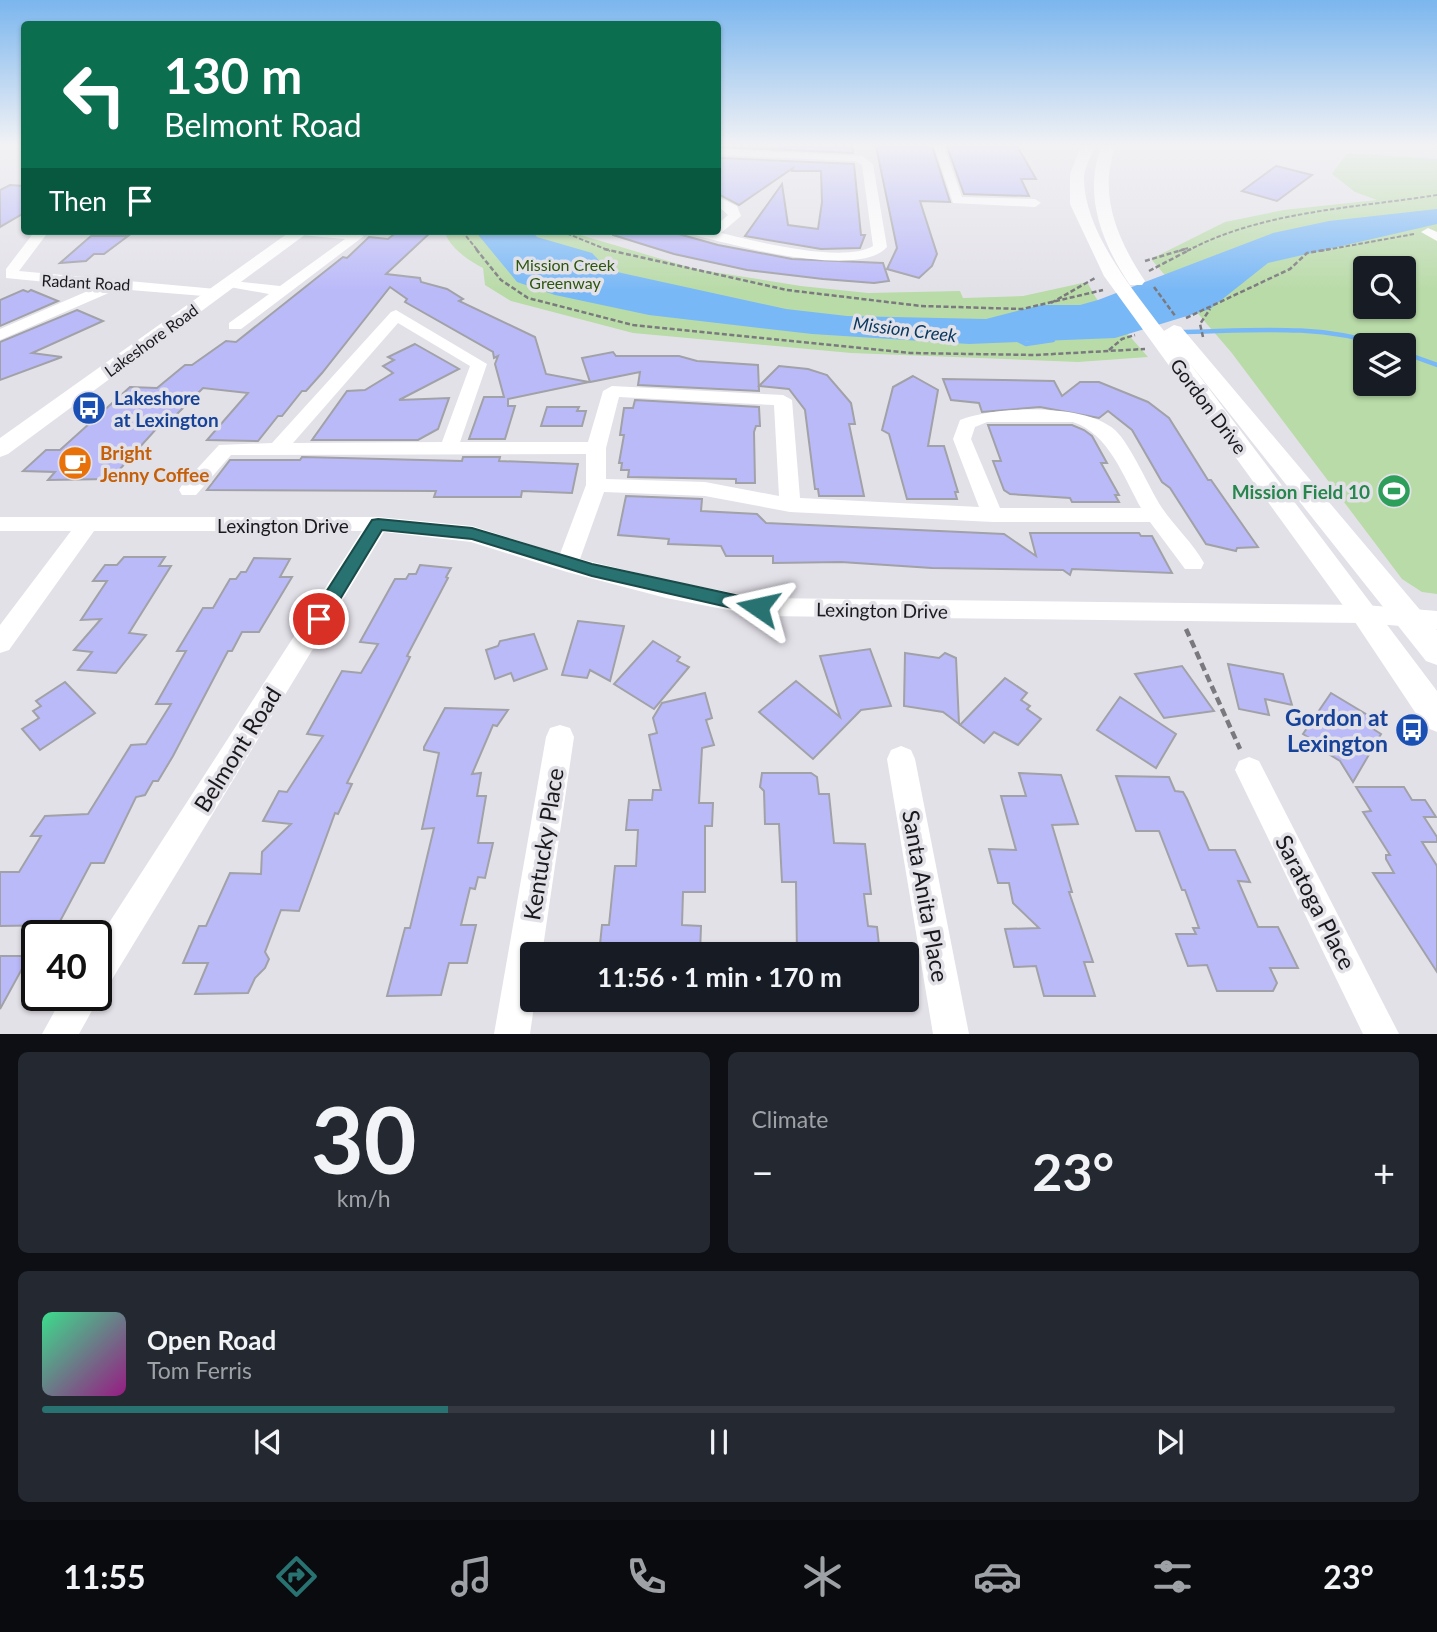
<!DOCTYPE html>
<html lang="en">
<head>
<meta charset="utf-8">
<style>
	body { margin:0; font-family:Lato,sans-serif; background:#242831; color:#f1f3f6; height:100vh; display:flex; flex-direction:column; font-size:26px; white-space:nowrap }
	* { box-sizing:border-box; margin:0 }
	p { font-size:23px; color:#9ea1a6 }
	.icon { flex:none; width:38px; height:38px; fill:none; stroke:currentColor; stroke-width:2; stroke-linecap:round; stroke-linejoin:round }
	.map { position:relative; height:1034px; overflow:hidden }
	.details { display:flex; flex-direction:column; gap:18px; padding:18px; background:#0d0f14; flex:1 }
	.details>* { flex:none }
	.guide { position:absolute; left:21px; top:21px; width:700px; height:214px; border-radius:7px; box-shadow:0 2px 5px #0004; background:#0b6e4f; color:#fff; overflow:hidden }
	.buttons { position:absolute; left:1353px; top:256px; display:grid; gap:14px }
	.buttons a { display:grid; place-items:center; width:63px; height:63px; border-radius:7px; background:#171b24; box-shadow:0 2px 5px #0004; font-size:35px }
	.speed { position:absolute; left:21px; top:920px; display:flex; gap:14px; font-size:35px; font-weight:700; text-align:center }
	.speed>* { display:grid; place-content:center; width:91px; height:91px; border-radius:50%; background:#171b24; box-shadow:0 2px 5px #0004; line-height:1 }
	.speed .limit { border:4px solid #111; border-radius:10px; background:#fff; color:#111 }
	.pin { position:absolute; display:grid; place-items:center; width:60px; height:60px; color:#fff; margin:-30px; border:4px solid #fff; border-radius:50%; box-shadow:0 2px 7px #0007 }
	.me { position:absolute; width:77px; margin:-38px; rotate:281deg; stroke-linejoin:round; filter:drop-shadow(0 0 5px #0008) }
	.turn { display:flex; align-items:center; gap:24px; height:147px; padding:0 28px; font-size:32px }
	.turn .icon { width:91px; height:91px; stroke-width:2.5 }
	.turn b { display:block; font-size:49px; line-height:60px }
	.then { display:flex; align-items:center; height:66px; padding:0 28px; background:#0003; gap:14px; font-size:26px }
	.big { font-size:52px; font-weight:700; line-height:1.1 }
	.details .card { flex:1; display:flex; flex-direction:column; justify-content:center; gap:10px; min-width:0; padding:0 24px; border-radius:10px; background:#242831 }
	.details .dial { align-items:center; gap:0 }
	.dial b { font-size:91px; line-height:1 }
	.song { display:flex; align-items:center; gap:21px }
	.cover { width:84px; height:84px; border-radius:10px; background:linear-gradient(135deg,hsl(150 70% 55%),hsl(310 70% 35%)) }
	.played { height:7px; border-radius:4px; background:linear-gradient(90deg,#287271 30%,#363941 30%) }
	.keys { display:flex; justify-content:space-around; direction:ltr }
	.heat { display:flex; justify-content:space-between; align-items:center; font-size:38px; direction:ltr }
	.details .tiles { flex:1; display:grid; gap:18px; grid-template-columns:1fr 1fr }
	.card:last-child { grid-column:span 2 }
	.trip { position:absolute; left:520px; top:942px; width:399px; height:70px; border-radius:7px; background:#171b24; box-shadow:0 2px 5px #0004; font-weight:700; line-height:70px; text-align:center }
	.tab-bar { display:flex; height:112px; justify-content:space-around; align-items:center; background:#090b0e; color:#9ea1a6 }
	.tab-bar .icon { width:49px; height:49px }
	.tab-bar .current { color:#287271 }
	.tab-bar b { font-size:32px; color:#f1f3f6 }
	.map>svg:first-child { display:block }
</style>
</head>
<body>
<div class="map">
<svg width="1437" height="1034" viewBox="0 0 1437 1034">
	<rect width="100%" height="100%" fill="#e3e1e8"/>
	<!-- green -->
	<g fill="#b9dba8" fill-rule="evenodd">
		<path d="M1347 153 1437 159V594L1422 592 1402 579 1231 352 1151 259 1225 222 1284 210 1377 200 1355 192 1332 174ZM1365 268H1404V306H1365ZM1365 345H1404V383H1365Z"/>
		<path d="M451 231H567L695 269 801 286 868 293 960 291 963 298 1023 296 1087 282 1096 298 1148 357 1078 362 851 353 633 333 511 301 485 285 483 268C470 262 451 248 446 235Z"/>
	</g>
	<!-- water -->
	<polygon fill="#79b8f6" points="1437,209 1437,224 1268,263 1210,309 1115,338 969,344 812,334 649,315 555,295 517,282 475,231 532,231 537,237 592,253 608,270 786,309 847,316 986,319 1041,305 1080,305 1098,300 1273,233 1329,221"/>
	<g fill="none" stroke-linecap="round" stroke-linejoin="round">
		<!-- stream -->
		<g stroke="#79b8f6" stroke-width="4.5">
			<path d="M1178 332C1248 331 1315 323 1383 345"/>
			<polyline points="1016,339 1026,344 1053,340"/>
			<polyline points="1404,353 1437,365"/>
		</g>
	</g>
	<!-- building -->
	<g fill="#bbbaf9" stroke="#a1a1a8" stroke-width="2">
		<polygon points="722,146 852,146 853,153 722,147"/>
		<polygon points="876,146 932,146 950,202 920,201 937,254 932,266 919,278 887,269 897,248"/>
		<polygon points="947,146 1017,146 1036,179 1021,179 1029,196 964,194"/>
		<polygon points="719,158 854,164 861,235 865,235 860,248 821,249 745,236 782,184 788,225 818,229 822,202 821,171 792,171 793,168 739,205 718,194"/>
		<polygon points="1276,166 1312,175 1277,201 1242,191"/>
		<polygon points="10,185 24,186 24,213 0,227 0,190"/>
		<polygon points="398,231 432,231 386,274 420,278 421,282 447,289 463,299 459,301 535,337 546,374 589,382 508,399 508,406 515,406 505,439 469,439 484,397 504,397 495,364 498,356 494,358 493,352 405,302 407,299 390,287 322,373 306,391 302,391 282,416 278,416 258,441 207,440 248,393 203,388 163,428 157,428 111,479 48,480 55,472 23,471 46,450 60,450 130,387 157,388 185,365 192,365 226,341 236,342 343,257 347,258 369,237 388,239"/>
		<polygon points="613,231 668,231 718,245 792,259 883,263 889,281 874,283 823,279 747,270 674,254 613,235"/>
		<polygon points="91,236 128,236 104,254 94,254 86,261 60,263"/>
		<polygon points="23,290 28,292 31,290 58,301 0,326 0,300"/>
		<polygon points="77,310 103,321 32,353 62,357 0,380 0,342"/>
		<polygon points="415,344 459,369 399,400 449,398 438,429 418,440 312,440 347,391 365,390 393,373 383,366 394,360 388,357"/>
		<polygon points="613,352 616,356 679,356 697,361 758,365 759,391 638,385 640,372 590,382 582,358"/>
		<polygon points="779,366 808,369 827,375 851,403 855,424 849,424 864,496 819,496 818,489 815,489 805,410 789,389 759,386"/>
		<polygon points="913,376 938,390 928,446 944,446 958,492 955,492 957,499 907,499 889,434 882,430 893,387"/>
		<polygon points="943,379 1054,381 1062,396 1080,382 1099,382 1148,402 1169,418 1208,480 1211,480 1258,547 1237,548 1236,551 1206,544 1170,488 1162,482 1132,430 1108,411 1099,418 1040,407 982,412 979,403 951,400"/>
		<polygon points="635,400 759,407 760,426 756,426 754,432 755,483 736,483 736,479 628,477 629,470 621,470 622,463 619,463 624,435 620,435 624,408 633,408"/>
		<polygon points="547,407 579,407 577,411 586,411 582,426 541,426"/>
		<polygon points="988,425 1072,425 1084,430 1092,436 1107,463 1101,463 1119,495 1115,495 1119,502 1072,502 1070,498 1010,494 1004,490 993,461 1001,461"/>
		<polygon points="302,457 462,461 463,457 500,457 499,461 578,464 572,493 522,491 521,497 434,497 436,491 207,490 230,460 300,460"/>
		<polygon points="626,496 702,499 701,511 757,514 766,523 1004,534 1036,556 1030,533 1139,533 1141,536 1152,536 1172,573 1072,569 1070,575 1063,570 932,568 841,562 773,563 773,556 726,556 721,546 668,544 669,539 618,535"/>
		<polygon points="124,557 165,557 159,566 171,566 129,633 146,635 116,673 78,670 92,652 74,650 101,619 81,620 107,581 93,581 105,565 117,565"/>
		<polygon points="254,558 290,559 280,577 292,577 259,632 242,632 232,651 228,651 173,756 158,781 153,781 145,795 136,797 104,863 91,863 58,925 0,926 0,872 19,872 41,836 31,836 45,816 88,814 131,745 146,744 171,704 156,704 186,651 177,651 203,608 213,608 230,579 236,579 241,572 246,572"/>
		<polygon points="420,565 451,568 446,577 448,578 407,656 410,657 347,783 352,784 338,814 335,813 299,911 281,910 265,952 269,959 265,968 255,978 248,993 195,994 208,963 183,963 199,926 206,926 230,873 261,874 262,852 291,824 263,821 279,791 287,792 323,736 307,734 342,671 361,673 378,644 360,642 395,579 406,579 409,574 416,574"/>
		<polygon points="578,621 624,626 610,681 590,670 587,678 562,675"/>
		<polygon points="534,634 547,669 514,681 511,673 495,679 486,650 498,646 500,641"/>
		<polygon points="653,641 680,657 677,661 689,667 654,709 614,684"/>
		<polygon points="870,649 891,706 861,710 813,759 759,712 796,681 840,717 820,656"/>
		<polygon points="905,653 939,658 945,653 956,658 959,724 943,712 904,706"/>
		<polygon points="1228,664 1283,674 1292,705 1265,699 1269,715 1239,709"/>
		<polygon points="1182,666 1214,711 1164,718 1135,674"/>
		<polygon points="1005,678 1027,693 1021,700 1030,706 1027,709 1041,719 1018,745 994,732 984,743 960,725"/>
		<polygon points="65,682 95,713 40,750 22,729 39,718 33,711 41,706 36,701"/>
		<polygon points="705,693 712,718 706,720 714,745 702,748 699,803 713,803 712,826 705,826 705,892 683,892 682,925 701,926 700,954 599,954 602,925 609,925 615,866 636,866 638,830 626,830 629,800 652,800 653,790 661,790 649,735 657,733 653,718 662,703"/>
		<polygon points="1331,693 1374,719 1370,727 1381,734 1353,782 1340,761 1327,753 1328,750 1303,734"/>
		<polygon points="1120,697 1176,734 1156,768 1097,730"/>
		<polygon points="445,708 508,710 497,726 493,725 472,774 481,773 477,796 486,796 478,843 493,843 485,878 478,877 475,889 470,888 461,925 476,925 467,963 449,963 441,995 387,996 405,928 410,928 434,828 422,829 439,753 424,750 424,747"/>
		<polygon points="762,773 811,773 817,777 819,794 829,794 834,843 865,844 871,894 864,894 868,926 877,927 880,954 797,954 796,882 782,882 779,824 765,824 764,791 760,787"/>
		<polygon points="1019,773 1061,775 1078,824 1052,825 1072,892 1069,892 1093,962 1084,962 1095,996 1044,996 1036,966 1014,967 1005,929 1039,928 1013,903 1009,883 998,883 989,849 1016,850 1001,796 1026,796"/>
		<polygon points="1116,776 1169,777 1175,791 1183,792 1187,799 1209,850 1235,850 1250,882 1238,881 1258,927 1278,927 1298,968 1270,968 1277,983 1273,991 1217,991 1207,965 1188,966 1176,934 1196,934 1193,928 1199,928 1185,890 1182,890 1159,831 1136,831"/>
		<polygon points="1356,787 1404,787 1412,800 1425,800 1436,817 1424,817 1437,837 1437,842 1422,842 1437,866 1437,972 1373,873 1394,873 1386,859 1386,855 1390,855 1363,812 1371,811"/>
		<polygon points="0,956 29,956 0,1009"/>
	</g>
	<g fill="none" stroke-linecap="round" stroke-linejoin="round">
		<!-- path-far2 -->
		<g stroke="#7a797e" stroke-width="2" stroke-dasharray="4.5 2" stroke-linecap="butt">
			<polyline points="462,231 478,251"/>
			<polyline points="561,231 610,251"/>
			<polyline points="1179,251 1188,248"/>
			<path d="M1187 251C1262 211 1355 208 1437 195"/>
			<polyline points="1320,251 1414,234"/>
		</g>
		<!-- path-far1 -->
		<g stroke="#7a797e" stroke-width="2.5" stroke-dasharray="5 2.5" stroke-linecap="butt">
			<polyline points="476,249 501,280 528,298 633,325 910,353 1035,355 1145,349"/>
			<polyline points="604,249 787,290 921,306 1022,309 1103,290"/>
			<polyline points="1145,261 1185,249"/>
			<polyline points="1149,271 1191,249"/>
			<polyline points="1154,287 1176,317"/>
			<polyline points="1051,303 1095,278"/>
			<polyline points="1186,318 1290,269 1307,253 1330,249"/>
			<polyline points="1203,337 1200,324 1210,309"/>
			<polyline points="1109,350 1122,339 1135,335"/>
		</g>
		<!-- path -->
		<polyline stroke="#7a797e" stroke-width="4.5" stroke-dasharray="8 4.5" stroke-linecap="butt" points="1186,629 1240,749"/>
		<!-- minor -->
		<g fill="#fff" fill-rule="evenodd">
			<polygon points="934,146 944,146 962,197 1035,199 1041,203 1035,207 953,203"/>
			<path d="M718 149 862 156 873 164 887 247C858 280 730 244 690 234L688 231H718V224L728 215 718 206V197L737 206 741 216 721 233C755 241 843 264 873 246L862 165 855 161 718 155Z"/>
			<polygon points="1428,228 1437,232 1437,241 1421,232"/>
			<polygon points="35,231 49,231 19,271 216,289 223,293 216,297 118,289 0,340 0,329 97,287 6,278 6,269"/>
			<polygon points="294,231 345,231 364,236 241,329 229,329 229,323 269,294 224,286 224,280 280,286 345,239 301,235"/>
			<path d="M396 310 487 364 460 442H588L603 391 612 386 783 395 792 400 800 498 979 507 953 439 960 420C996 406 1085 403 1115 430 1131 445 1149 488 1162 508 1175 527 1193 543 1204 563L1201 569H1185L1150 522H993L790 512 705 496 604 492 580 559 666 580 759 598 1365 605 1437 611V629L1365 623 759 616 666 598 567 572 471 542 384 532 108 986 98 990 100 996 79 1034H42L63 996H96V943L362 531H94L9 650 0 653V625L71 531H0V517H378L472 526 560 554 586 485V454L231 455 196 495H182L179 490 182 485 219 445 272 443 391 312ZM398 323 470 366 442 442 293 443ZM619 397 774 405 779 496 705 482 606 479V448ZM987 422H1073C1109 434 1123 476 1141 508H1000L971 439 975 427Z"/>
			<polygon points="560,725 570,728 574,737 542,954 532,954 532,999 535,999 530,1034 494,1034 546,737 550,728"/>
			<polygon points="901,746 911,750 915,759 969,1034 933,1034 887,759 891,750"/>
			<polygon points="1249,757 1259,761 1399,1034 1363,1034 1235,770 1239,761"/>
		</g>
		<!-- major -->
		<g fill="#fff" fill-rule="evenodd">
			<path d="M1081 146H1095C1091 156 1085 167 1084 177 1083 230 1133 290 1164 331L1174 325 1181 327 1437 630V665L1426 661 1188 361 1437 691V732L1425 727 1355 622 1104 276 1070 204V174Z"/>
			<path d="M1102 146H1116C1097 193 1118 241 1145 281L1142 285H1130C1102 244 1082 193 1102 146Z"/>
			<polygon points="291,231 310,231 8,454 0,457 0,438"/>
		</g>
	</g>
	<!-- sky -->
	<linearGradient id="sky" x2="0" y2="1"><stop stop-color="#7bb6ee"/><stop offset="0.5" stop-color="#f2f2f5"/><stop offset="1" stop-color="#f2f2f5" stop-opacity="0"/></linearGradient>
	<rect width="1437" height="290" fill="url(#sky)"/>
	<!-- route -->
	<polygon fill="#287271" stroke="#1a4a49" stroke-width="2" points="378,519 472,528 592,564 758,600 767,607 758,614 592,576 472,539 382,530 325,624 312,624 310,619 312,614 372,520"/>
	<!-- icons -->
	<defs>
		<g id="bus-disc" transform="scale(1.75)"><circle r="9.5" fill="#1a4fb4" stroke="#e3e1e8"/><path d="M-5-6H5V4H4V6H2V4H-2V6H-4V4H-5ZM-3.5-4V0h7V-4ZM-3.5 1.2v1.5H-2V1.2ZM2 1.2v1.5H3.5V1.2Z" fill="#fff"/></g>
		<g id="cafe-disc" transform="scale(1.75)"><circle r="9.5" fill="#e8710a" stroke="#e3e1e8"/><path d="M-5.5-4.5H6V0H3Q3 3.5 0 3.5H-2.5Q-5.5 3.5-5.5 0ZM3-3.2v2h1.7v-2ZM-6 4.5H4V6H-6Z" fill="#fff"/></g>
		<g id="stadium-disc" transform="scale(1.75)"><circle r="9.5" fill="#2e9e5b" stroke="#e3e1e8"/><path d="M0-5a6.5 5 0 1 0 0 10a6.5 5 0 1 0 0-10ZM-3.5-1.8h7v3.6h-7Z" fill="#fff"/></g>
	</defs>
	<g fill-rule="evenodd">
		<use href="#bus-disc" x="89" y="408"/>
		<use href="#cafe-disc" x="75" y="463"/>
		<use href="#stadium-disc" x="1394" y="491"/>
		<use href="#bus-disc" x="1412" y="730"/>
	</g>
	<g text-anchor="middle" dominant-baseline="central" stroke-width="7" stroke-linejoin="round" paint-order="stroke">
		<!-- far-park labels -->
		<g font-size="16" fill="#2d570c" stroke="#e3e1e8">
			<text x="565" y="264">Mission Creek<tspan x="565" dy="18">Greenway</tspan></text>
		</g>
		<!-- far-street labels -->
		<g font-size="16" fill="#1a191c" stroke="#e3e1e8">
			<text transform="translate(86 282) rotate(3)">Radant Road</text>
			<text transform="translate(151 340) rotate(-36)">Lakeshore Road</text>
		</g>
		<!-- far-water labels -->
		<g font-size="18" font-style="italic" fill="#0a3a61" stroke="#e3e1e8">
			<text transform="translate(905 329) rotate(7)">Mission Creek</text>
		</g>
		<!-- transit labels -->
		<g font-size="19" font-weight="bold" fill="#164399" stroke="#e3e1e8" text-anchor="start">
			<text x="114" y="397">Lakeshore<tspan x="114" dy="22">at Lexington</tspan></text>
		</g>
		<!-- street labels -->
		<g font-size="19" fill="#1a191c" stroke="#e3e1e8">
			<text transform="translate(1209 406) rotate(53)">Gordon Drive</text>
			<text x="283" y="525">Lexington Drive</text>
			<text transform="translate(882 610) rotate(1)">Lexington Drive</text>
		</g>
		<!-- food labels -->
		<g font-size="19" font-weight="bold" fill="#c56008" stroke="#e3e1e8" text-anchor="start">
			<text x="100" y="452">Bright<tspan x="100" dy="22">Jenny Coffee</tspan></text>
		</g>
		<!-- leisure labels -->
		<g font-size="19" font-weight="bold" fill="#27864d" stroke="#e3e1e8" text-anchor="end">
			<text x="1370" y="491">Mission Field 10</text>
		</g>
		<!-- near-transit labels -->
		<g font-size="23" font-weight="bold" fill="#164399" stroke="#e3e1e8" text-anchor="end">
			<text x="1388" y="717">Gordon at<tspan x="1388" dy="26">Lexington</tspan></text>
		</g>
		<!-- near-street labels -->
		<g font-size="23" fill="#1a191c" stroke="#e3e1e8">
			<text transform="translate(237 749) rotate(-58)">Belmont Road</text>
			<text transform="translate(543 844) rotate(-81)">Kentucky Place</text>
			<text transform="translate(926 896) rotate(80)">Santa Anita Place</text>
			<text transform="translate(1316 902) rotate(63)">Saratoga Place</text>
		</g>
	</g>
</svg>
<div class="buttons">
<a><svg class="icon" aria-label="search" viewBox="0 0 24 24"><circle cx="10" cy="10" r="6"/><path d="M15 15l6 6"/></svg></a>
<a><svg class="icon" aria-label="layers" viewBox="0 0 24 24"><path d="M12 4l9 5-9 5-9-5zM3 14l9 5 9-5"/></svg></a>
</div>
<div class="speed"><div class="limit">40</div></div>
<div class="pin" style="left:319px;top:619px;background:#d93025"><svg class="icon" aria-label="arrive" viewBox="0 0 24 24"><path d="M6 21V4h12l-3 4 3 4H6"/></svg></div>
<svg class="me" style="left:758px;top:607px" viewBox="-20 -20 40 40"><path d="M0-17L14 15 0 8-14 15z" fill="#287271" stroke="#fff" stroke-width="4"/></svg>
<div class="trip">11:56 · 1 min · 170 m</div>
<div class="guide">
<div class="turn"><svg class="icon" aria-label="left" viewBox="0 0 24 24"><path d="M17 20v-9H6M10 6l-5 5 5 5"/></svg><div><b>130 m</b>Belmont Road</div></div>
<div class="then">Then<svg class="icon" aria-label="arrive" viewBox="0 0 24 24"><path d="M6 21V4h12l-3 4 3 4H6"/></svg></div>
</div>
</div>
<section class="details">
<div class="tiles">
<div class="card dial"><b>30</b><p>km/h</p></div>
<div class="card"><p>Climate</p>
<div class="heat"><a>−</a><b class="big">23°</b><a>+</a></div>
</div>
<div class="card">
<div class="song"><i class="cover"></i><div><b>Open Road</b><p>Tom Ferris</p></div></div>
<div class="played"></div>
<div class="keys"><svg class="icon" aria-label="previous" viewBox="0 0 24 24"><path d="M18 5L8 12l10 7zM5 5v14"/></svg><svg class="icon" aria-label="pause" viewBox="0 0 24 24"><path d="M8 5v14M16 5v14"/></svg><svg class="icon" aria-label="next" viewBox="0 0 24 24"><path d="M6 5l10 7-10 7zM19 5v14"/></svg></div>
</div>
</div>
</section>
<nav class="tab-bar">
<b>11:55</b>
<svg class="icon current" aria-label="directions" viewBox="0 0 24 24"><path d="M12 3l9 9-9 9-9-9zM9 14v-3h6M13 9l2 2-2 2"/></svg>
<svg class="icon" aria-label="music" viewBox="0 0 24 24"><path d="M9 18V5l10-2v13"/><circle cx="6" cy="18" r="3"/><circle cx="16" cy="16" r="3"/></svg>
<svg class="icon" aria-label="phone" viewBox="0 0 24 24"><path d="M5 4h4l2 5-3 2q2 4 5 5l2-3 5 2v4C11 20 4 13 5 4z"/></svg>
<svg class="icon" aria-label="climate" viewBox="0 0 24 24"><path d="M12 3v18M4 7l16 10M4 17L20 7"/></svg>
<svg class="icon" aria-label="car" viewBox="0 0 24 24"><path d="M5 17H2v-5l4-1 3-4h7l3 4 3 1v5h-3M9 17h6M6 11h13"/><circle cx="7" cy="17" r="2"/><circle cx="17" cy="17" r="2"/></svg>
<svg class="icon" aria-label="filters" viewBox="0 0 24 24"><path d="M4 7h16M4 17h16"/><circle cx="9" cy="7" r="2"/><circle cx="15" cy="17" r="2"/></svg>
<b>23°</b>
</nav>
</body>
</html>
